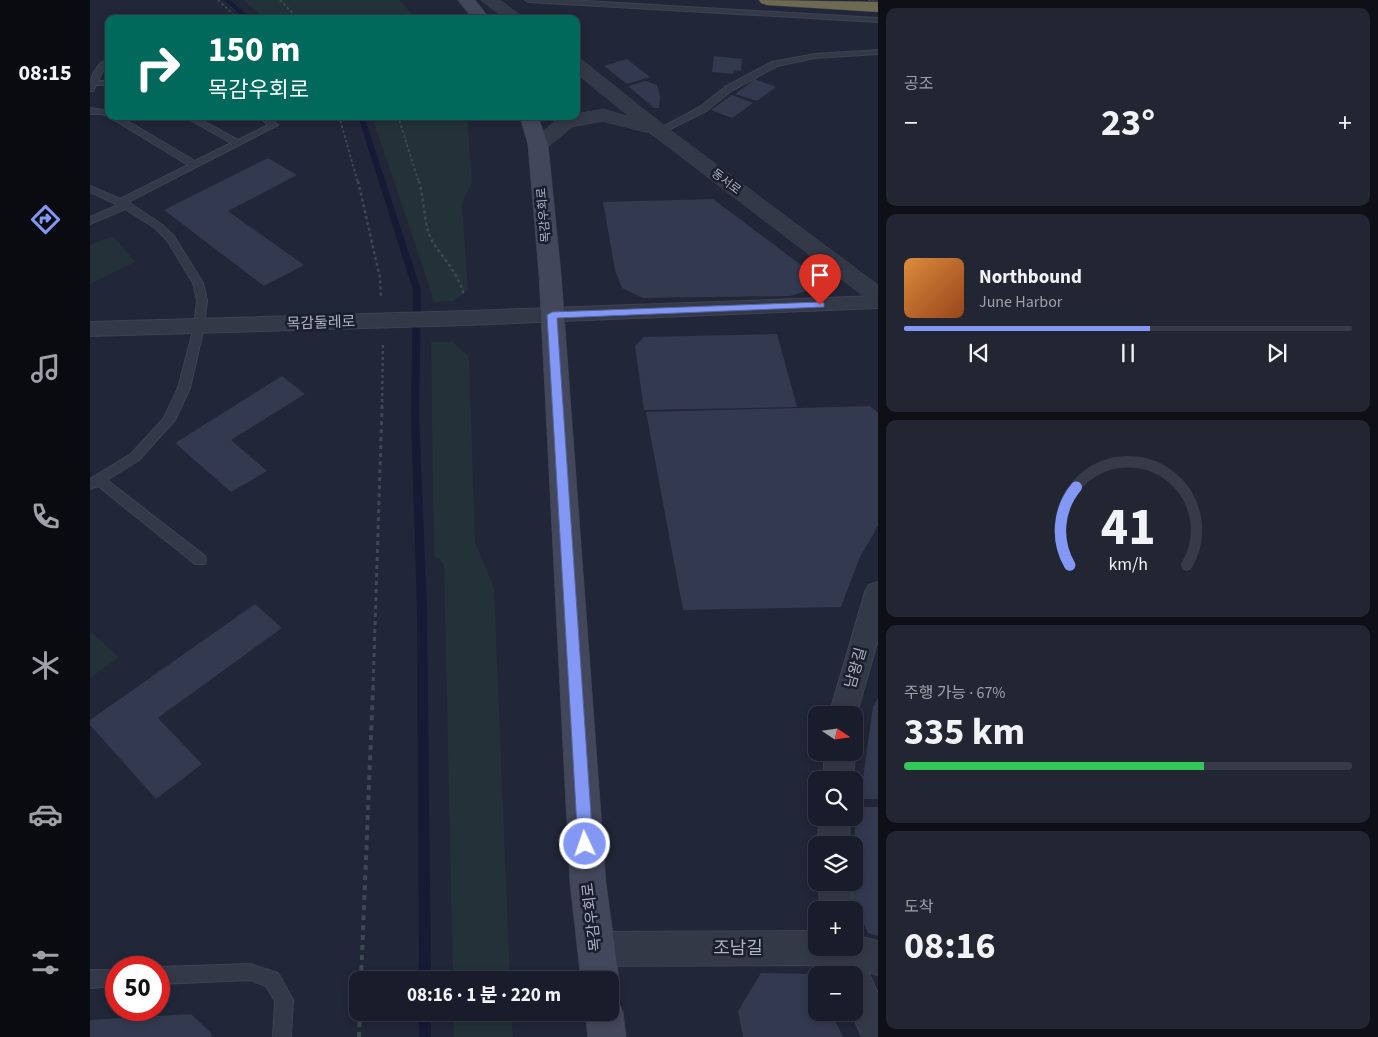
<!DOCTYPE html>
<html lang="ko">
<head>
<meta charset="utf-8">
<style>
	body { margin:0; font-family:"Source Sans 3","Noto Sans KR",sans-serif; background:#222532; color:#f1f3f6; height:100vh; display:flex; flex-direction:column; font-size:19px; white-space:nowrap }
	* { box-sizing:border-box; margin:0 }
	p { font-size:16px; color:#9fa1a8 }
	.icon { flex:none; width:28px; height:28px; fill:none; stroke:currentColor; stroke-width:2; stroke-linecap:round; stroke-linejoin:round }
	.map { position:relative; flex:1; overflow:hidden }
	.details { display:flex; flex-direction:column; gap:8px; padding:8px; background:#0e0f17; width:500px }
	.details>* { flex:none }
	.top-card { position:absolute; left:15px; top:15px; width:475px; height:105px; border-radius:10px; box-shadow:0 2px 8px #0003,0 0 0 1px #373a47; background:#00695c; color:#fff; overflow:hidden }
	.needle { width:32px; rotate:103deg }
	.fabs { position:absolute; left:718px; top:706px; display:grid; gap:10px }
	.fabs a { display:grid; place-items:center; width:55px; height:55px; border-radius:10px; background:#191c2a; box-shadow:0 2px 8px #0003,0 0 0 1px #373a47; font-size:25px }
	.speed { position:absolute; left:15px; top:956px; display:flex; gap:10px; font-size:25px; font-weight:700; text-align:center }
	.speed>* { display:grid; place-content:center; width:65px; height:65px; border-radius:50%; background:#191c2a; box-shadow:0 2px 8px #0003,0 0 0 1px #373a47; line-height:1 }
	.speed .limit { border:8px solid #d22; background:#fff; color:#111 }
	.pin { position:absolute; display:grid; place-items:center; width:42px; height:42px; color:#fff; margin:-51px -21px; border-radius:50% 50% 50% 0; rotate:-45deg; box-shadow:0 0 5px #0007 }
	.pin .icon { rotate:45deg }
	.me { position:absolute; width:55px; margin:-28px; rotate:357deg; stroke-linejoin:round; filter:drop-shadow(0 0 4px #0008) }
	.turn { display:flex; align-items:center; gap:18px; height:105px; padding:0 20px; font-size:22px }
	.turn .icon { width:65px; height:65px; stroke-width:2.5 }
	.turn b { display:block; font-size:35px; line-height:42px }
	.big { font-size:38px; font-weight:700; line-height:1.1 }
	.details .card { flex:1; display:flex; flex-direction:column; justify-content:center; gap:8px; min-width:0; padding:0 18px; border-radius:10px; background:#222532 }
	.details .dial { align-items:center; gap:0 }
	.dial svg { height:130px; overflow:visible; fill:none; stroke:#373a47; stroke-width:7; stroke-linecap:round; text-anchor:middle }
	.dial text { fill:#f1f3f6; stroke:none }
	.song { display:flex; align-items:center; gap:15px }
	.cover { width:60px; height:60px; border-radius:8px; background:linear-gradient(135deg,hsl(30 70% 55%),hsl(20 70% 35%)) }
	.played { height:5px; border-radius:2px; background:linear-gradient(90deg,#8398f5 55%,#373a47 55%) }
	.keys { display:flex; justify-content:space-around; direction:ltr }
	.heat { display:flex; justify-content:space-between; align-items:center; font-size:28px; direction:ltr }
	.charge { height:8px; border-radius:4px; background:linear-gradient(90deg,#34c759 67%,#373a47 0) }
	.trip { position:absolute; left:259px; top:971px; width:270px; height:50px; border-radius:10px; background:#191c2a; box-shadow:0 2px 8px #0003,0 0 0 1px #373a47; font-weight:700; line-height:50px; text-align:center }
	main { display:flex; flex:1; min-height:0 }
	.menu { display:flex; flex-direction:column; width:90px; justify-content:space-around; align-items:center; background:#0a0b11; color:#9fa1a8 }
	.menu .icon { width:35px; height:35px }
	.menu .active { color:#8398f5 }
	.menu b { font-size:22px; color:#f1f3f6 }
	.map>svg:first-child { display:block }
</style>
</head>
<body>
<main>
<nav class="menu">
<b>08:15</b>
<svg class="icon active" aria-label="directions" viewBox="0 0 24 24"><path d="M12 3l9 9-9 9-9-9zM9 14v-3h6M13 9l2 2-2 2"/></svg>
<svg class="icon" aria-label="music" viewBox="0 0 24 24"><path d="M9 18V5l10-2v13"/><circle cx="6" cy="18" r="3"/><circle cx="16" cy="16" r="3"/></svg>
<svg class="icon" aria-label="phone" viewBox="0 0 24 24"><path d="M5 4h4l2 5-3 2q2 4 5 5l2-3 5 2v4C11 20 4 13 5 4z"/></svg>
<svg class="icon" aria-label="climate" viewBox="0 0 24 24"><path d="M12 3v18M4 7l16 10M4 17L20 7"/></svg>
<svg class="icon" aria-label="car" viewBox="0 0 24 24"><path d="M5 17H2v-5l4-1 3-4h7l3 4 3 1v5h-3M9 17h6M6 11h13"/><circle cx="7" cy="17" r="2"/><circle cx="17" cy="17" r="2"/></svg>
<svg class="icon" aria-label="filters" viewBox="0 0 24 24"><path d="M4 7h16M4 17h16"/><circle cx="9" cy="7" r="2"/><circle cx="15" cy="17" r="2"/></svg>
</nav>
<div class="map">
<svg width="788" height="1037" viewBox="0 0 788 1037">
	<rect width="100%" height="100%" fill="#212638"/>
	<!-- green -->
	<g fill="#233239">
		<polygon points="153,0 309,0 327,19 176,19"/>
		<polygon points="282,116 377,116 382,182 372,204 378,290 363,301 343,302 339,286"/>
		<polygon points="23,236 45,262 0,284 0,245"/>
		<polygon points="341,342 362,342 379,356 385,542 404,588 420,980 363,980 354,563 344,555"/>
		<polygon points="0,631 29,657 0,678"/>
		<polygon points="364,1013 421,1013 423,1037 364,1037"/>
	</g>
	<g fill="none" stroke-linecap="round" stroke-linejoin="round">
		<!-- stream -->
		<g fill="#151b35" fill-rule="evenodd">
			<polygon points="134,0 140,0 162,19 156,19"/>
			<polygon points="268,116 274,116 331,290 329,415 337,610 341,980 329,980 327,610 321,415 323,290"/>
			<rect x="329" y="1012" width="12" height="25"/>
		</g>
	</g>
	<!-- building -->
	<g fill="#33394f">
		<polygon points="624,56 652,59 651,71 644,70 643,74 622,72"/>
		<polygon points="537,59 560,77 537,84 514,66"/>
		<polygon points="665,79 686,87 667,101 645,94"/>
		<polygon points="556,81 567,85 570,96 569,108 564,108 538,86"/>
		<polygon points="642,95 663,103 642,118 621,110"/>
		<polygon points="178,158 207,175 138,211 214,265 174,286 74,210"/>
		<polygon points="623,199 727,277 723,289 700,296 553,298 532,288 525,270 513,202"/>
		<polygon points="687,334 707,407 554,410 545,346 554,337"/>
		<polygon points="192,376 215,394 141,440 177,471 141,492 85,443"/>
		<polygon points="780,406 788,413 788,526 770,557 751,607 593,610 556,412"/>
		<polygon points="165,604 192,628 68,718 112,764 66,799 0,725 0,720"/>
		<polygon points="788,698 788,799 770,799 783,707"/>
		<polygon points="765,807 788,807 788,936 778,933 760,894 761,882 764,882"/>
		<polygon points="671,973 721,974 726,984 726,1012 741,1012 753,1037 653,1037 648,1011"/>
		<polygon points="101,1014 122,1034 121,1037 0,1037 0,1020"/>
	</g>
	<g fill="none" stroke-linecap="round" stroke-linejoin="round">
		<!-- service casing -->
		<g stroke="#3e4252" stroke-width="2">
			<g id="service">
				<polygon points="435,0 478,0 788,18 788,22 439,2"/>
				<polygon points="779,0 788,0 788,5"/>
				<polygon points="788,50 788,54 725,58 687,66 641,91 616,111 572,133 565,131 610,107 635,87 682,62 725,54"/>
				<path d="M19 59V64L16 65 8 81H19V85H6L3 91H0C0 78 5 63 19 59Z"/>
				<polygon points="0,108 19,111 19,116 29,116 105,161 141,143 93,116 104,116 148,140 178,125 168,116 178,116 188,125 38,202 71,224 84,236 113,283 117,300 114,327 100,388 85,420 49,460 17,480 115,556 116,560 115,564 105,564 8,486 0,489 0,479 41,454 74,418 88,388 104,327 107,300 103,283 77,240 65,228 35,209 0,224 0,217 28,205 0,192 0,186 30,199 98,165 18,116 11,114 0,114"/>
				<polygon points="160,964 188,973 203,1000 201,1037 183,1037 185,1001 176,986 160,980 69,984 69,967"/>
				<polygon points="0,970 26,970 26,986 0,988"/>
			</g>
		</g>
		<!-- minor casing -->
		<g stroke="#3e4252" stroke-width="2">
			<g id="minor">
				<polygon points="788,296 788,308 377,325 0,336 0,322 377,311"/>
				<polygon points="788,582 788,640 764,723 764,715 739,715 775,592 779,585"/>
				<polygon points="764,750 765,752 763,780 733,780 735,752 764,752"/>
				<polygon points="730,818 760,818 759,845 727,845"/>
				<polygon points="729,882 761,882 762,910 730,910"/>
				<polygon points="726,931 726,948 764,948 764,935 788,941 788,975 778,972 788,993 788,1037 772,1037 761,1012 764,1012 764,975 749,975 752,968 756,966 749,965 506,966 494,961 489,949 494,937 506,932"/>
			</g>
		</g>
		<!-- tertiary casing -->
		<g stroke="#3e4252" stroke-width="1">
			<g id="tertiary">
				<polygon points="391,0 410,0 435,19 416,19"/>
				<polygon points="486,59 492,60 576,127 788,285 788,303 780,301 560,133 512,121 482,127 455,149 448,151 441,149 438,145 441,141 469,118 486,116 486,114 513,109 540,117 486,73"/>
			</g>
		</g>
		<!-- secondary casing -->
		<g stroke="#3e4252" stroke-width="1">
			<g id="secondary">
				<polygon points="368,0 385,0 400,19 383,19"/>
				<polygon points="430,116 448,116 458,145 471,274 516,883 529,980 523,993 520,995 520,980 491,980 480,883 449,274 438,145"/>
				<polygon points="520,995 527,999 533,1012 536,1037 498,1037 495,1012 520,1012"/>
			</g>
		</g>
		<!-- motorway casing -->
		<g stroke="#3c4050" stroke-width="1">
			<polygon id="motorway" points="669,0 788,2 788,12 677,5 671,3"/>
		</g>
		<!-- path-far3 -->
		<g stroke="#3b4b51" stroke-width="2" stroke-dasharray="2.5 2.5" stroke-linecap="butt">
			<polyline points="128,0 148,19"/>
			<polyline points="190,0 208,19"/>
			<polyline points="249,116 268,183"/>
			<polyline points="308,116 329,183"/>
		</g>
		<!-- path-far2 -->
		<g stroke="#3b4b51" stroke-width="2.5" stroke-dasharray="3 3" stroke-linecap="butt">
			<polyline points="268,181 290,278 291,298"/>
			<path d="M329 181C334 197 334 226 341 239 352 258 369 273 374 296"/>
			<polyline points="292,408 293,342"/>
		</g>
		<!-- path-far1 -->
		<polyline stroke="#3b4b51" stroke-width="3" stroke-dasharray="4 4" stroke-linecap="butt" points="283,689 292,407"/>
		<!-- path -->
		<g stroke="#3b4b51" stroke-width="4" stroke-dasharray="5 5" stroke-linecap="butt">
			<polyline points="271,980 283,688"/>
			<polyline points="269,1037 270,1012"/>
		</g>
		<!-- service -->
		<use href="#service" fill="#343948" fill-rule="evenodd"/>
		<!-- minor -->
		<use href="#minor" fill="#343948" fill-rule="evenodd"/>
		<!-- tertiary -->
		<use href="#tertiary" fill="#343948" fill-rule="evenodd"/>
		<!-- secondary -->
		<use href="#secondary" fill="#42475b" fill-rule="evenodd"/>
		<!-- motorway -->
		<use href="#motorway" fill="#6e6951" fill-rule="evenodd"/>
	</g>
	<!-- route -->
	<polygon fill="#8398f5" stroke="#55639f" points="730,302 734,303 734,307 467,318 503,844 500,849 495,851 490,849 488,844 457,315 462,312"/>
	<g text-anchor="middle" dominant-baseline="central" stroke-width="5" stroke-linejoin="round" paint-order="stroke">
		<!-- far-street labels -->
		<g font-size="12" fill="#afb3c5" stroke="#1a1e2d">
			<text transform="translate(636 182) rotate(37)">동서로</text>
			<text transform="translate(454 215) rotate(-95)">목감우회로</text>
		</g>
		<!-- street labels -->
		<g font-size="15" fill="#afb3c5" stroke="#1a1e2d">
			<text transform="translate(231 323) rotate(-2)">목감둘레로</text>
			<text transform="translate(766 668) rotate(-74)">남왕길</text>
			<text transform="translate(502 917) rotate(-97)">목감우회로</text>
		</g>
		<!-- near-street labels -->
		<g font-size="18" fill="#afb3c5" stroke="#1a1e2d">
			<text x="648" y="948">조남길</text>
		</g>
	</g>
</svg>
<div class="fabs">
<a><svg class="needle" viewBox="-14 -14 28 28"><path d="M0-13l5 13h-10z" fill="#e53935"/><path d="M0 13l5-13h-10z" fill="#9fa1a8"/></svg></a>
<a><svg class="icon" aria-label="search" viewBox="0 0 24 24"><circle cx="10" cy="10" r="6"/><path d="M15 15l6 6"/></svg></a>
<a><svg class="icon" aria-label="layers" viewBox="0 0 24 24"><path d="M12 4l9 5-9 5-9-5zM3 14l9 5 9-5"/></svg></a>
<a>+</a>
<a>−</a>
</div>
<div class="speed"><div class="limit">50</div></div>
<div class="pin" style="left:730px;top:305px;background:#d93025"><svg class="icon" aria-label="arrive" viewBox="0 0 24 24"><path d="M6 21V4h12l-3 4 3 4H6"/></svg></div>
<svg class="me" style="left:495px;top:844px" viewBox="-20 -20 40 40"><circle r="17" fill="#8398f5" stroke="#fff" stroke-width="3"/><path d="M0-11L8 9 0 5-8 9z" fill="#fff"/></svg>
<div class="trip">08:16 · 1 분 · 220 m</div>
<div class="top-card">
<div class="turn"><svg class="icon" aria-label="right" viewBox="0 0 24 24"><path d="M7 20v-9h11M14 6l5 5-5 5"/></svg><div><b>150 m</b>목감우회로</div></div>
</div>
</div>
<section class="details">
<div class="card"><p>공조</p>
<div class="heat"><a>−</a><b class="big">23°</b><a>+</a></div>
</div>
<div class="card">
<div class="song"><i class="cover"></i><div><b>Northbound</b><p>June Harbor</p></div></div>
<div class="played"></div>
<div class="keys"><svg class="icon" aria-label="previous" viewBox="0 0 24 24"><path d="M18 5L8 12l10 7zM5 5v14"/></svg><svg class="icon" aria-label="pause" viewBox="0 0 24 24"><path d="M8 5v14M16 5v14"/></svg><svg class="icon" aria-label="next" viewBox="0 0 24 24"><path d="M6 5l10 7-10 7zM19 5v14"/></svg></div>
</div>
<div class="card dial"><svg viewBox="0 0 100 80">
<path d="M14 69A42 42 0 1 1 86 69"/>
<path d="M14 69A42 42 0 0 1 18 21" stroke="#8398f5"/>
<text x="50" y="56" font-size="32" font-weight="700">41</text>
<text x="50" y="72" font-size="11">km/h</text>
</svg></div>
<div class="card"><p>주행 가능 · 67%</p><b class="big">335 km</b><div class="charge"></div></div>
<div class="card"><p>도착</p><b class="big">08:16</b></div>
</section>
</main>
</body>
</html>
